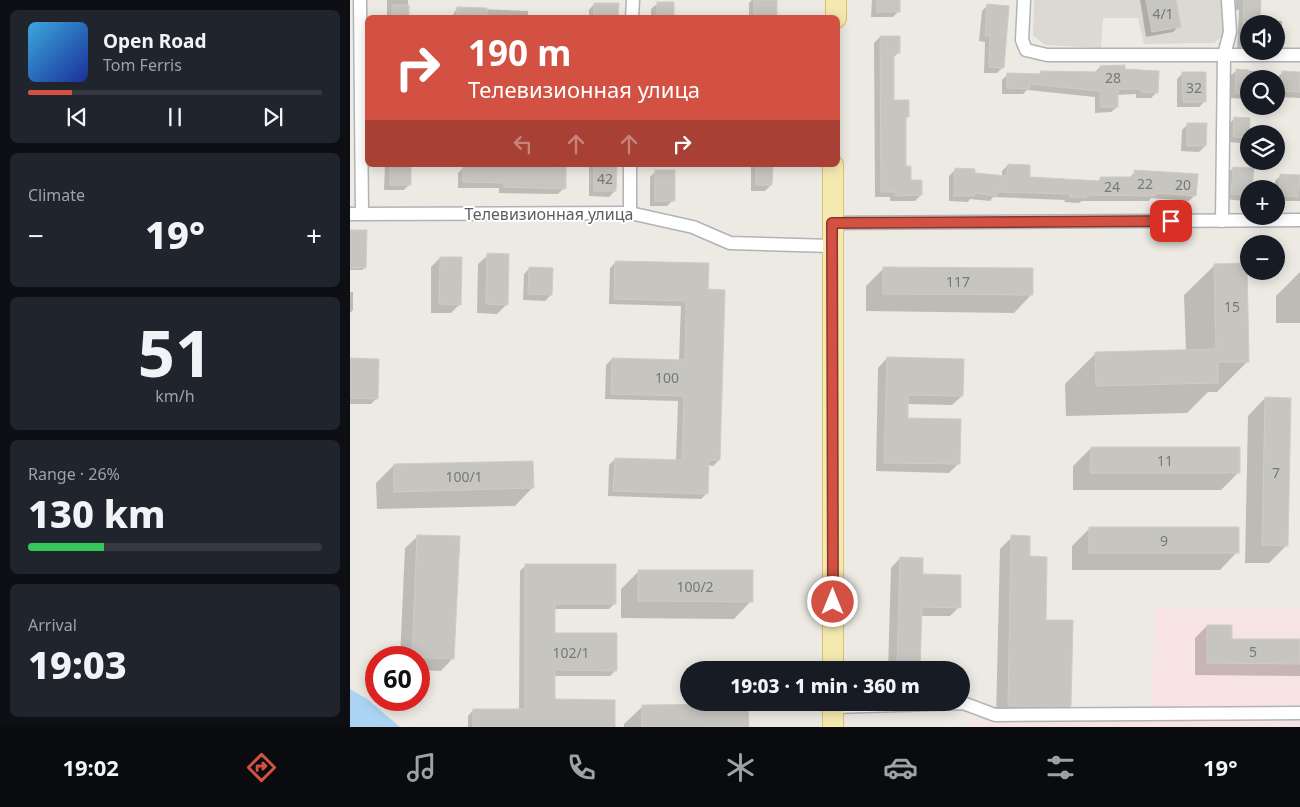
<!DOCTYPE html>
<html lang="en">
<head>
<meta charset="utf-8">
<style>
	body { margin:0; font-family:"Noto Sans",sans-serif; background:#20242c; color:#f1f3f6; height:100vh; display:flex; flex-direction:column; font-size:19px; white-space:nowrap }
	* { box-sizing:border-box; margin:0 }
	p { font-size:16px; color:#9ea1a6 }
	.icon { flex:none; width:28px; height:28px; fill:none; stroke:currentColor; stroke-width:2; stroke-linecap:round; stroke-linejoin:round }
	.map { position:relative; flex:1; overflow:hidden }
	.side { display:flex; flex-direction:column; gap:10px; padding:10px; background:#0d0f14; width:350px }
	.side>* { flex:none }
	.top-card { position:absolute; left:15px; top:15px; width:475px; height:152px; border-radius:8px; box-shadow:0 2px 12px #0003; background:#d25143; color:#fff; overflow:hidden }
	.tools { position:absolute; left:890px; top:15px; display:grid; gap:10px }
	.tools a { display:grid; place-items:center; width:45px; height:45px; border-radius:50%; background:#171b24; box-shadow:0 2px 12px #0003; font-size:25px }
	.speed { position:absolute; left:15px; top:646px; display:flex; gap:10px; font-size:25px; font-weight:700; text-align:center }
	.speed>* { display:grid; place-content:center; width:65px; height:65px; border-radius:50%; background:#171b24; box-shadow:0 2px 12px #0003; line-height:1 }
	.speed .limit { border:8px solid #d22; background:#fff; color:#111 }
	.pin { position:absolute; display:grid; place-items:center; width:42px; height:42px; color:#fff; margin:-21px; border-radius:10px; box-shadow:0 2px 8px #0006 }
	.me { position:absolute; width:55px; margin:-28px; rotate:0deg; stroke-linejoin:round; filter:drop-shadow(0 0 4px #0008) }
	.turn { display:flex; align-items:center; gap:18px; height:105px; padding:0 20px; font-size:22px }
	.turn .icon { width:65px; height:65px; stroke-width:2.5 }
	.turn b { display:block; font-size:35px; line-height:42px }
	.lanes { display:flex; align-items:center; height:48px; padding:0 20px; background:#0003; justify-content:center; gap:25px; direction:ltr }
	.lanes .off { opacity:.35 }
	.big { font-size:38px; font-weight:800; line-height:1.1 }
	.side .card { flex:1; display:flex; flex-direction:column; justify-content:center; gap:8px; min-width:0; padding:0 18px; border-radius:8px; background:#20242c }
	.side .dial { align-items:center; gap:0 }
	.dial b { font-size:65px; line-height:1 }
	.song { display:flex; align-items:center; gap:15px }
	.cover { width:60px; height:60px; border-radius:8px; background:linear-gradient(135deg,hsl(200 70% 55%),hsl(230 70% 35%)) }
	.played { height:5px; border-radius:2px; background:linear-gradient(90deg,#d25143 15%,#363941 15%) }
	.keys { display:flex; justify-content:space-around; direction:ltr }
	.heat { display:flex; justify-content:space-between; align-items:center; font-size:28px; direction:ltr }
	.charge { height:8px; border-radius:4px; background:linear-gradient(90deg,#34c759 26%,#363941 0) }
	.trip { position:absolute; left:330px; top:661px; width:290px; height:50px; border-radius:25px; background:#171b24; box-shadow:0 2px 12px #0003; font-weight:800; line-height:50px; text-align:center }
	.tabs { display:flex; height:80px; justify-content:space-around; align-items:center; background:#090b0e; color:#9ea1a6 }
	.tabs .icon { width:35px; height:35px }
	.tabs .active { color:#d25143 }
	.tabs b { font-size:22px; color:#f1f3f6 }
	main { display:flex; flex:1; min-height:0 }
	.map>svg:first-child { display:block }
</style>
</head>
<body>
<main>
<section class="side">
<div class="card">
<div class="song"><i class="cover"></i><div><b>Open Road</b><p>Tom Ferris</p></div></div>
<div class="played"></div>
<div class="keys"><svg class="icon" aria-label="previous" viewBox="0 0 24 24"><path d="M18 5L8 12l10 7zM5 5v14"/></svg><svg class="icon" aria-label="pause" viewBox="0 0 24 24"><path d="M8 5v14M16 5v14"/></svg><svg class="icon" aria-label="next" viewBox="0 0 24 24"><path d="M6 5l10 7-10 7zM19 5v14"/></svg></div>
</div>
<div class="card"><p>Climate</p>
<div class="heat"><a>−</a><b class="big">19°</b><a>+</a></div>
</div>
<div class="card dial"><b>51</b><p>km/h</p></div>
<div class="card"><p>Range · 26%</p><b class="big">130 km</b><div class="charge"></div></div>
<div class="card"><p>Arrival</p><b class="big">19:03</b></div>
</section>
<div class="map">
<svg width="950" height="727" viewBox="0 0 950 727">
	<rect width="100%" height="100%" fill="#eceae3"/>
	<!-- education -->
	<polygon fill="#dbd9d1" points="684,0 872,0 873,35 864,43 794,44 788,18 753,18 751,48 695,45 683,35"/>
	<!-- medical -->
	<polygon fill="#f7e3e1" points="805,609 950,609 950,727 622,727 622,718 801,717"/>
	<!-- water -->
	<polygon fill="#acd3f3" points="0,689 17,699 50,727 0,727"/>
	<!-- shadow -->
	<g fill="#0003">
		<rect x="37" y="0" width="21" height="18"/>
		<polygon points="402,0 426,0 426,18 399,18 399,3"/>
		<polygon points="522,0 549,0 549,11 543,17 521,17"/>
		<polygon points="790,0 825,0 829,26 823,32 796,37"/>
		<polygon points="886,0 910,0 909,20 932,21 932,33 926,39 926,24 899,24 899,51 887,51 889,10 885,10"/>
		<polygon points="244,4 267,18 239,18 239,10"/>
		<polygon points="307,4 323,18 301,18 301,9"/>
		<polygon points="638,5 653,67 647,73 634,73 635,42 629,41 632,11"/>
		<polygon points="107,8 178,11 178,15 219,15 219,18 101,18"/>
		<polygon points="530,37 549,52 542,59 542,102 557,116 555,119 555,167 560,181 571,195 565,201 540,201 540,197 525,197 524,43"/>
		<polygon points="750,67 774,71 807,92 801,98 786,98 786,94 767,95 767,107 761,112 745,113 745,97 677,90 673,94 652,94 652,80 658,74 744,73"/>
		<polygon points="886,71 907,71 907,79 899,79 899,99 880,98 880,76"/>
		<polygon points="950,72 950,98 926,97 927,78 932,73"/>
		<polygon points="833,73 855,101 849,107 827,107 827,79"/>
		<polygon points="885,118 898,137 892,143 878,142 879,124"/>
		<polygon points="838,124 855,146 849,152 831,151 832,130"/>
		<polygon points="35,165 60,165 60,184 54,190 34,190"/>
		<polygon points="239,165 265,165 265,191 259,197 239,196"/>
		<polygon points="401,165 421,165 421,185 415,191 401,191"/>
		<polygon points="658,165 678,178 747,182 750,179 779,178 785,172 845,195 839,201 801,198 799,201 732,201 729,203 714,202 715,200 643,197 640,201 620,199 618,202 599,201 599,176 605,170 652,177 652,171"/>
		<polygon points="114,167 214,188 208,194 149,193 149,188 108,188 108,173"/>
		<polygon points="883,168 899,189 899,197 894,201 875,199 877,174"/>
		<polygon points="306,171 323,200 317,206 300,206 300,177"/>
		<polygon points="931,175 950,177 950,201 926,201 925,181"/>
		<polygon points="0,232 15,268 12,270 0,270"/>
		<polygon points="138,255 156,305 147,314 127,313 128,264"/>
		<polygon points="90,258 110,304 101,313 81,313 81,267"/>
		<polygon points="266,262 357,290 369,460 363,466 358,465 357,493 351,499 258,496 259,465 265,459 326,461 328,401 255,399 256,365 262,359 329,361 331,306 259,304 260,268"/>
		<polygon points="865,265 898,361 867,392 858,392 837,413 716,416 715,384 746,353 836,351 834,295"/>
		<polygon points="180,268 201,295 195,301 173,300 174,274"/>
		<polygon points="534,268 681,295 664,313 516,311 516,286"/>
		<polygon points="950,272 950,323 926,323 926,296"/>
		<polygon points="0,292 3,292 3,310 0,313"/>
		<polygon points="537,358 612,360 612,396 602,405 557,404 556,420 608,464 599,473 526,471 528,368"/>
		<polygon points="0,360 27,398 21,404 0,404"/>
		<polygon points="915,398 937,545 919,563 895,563 898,416"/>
		<polygon points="741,448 889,472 871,490 723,490 723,466"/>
		<polygon points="44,465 182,488 165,506 27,509 26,483"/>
		<polygon points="740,528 887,552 870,570 722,570 722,546"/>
		<polygon points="68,536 103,658 91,671 69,670 69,658 50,658 55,548"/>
		<polygon points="662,537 678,558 720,706 708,718 646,718 650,549"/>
		<polygon points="550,558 609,607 600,616 570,616 569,667 578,667 578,670 538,670 541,568"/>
		<polygon points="176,565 265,603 259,609 204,609 204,634 266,670 260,676 204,676 203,701 263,727 118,727 118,716 123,710 169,711 170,571"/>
		<polygon points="289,571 401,601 384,619 271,618 271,589"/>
		<polygon points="857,626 881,640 950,640 950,676 845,675 845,638"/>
		<polygon points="292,707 398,727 274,727 274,724"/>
	</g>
	<!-- building -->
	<g fill="#c7c5c0" stroke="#d0ccc2">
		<rect x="404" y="0" width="23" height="18"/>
		<rect x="527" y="0" width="23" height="12"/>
		<polygon points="796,0 826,0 831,27 802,32"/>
		<polygon points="894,0 911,0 910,24 893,24"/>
		<rect x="307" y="2" width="17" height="16"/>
		<polygon points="244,3 269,3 268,18 244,18"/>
		<polygon points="637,4 659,6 654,68 639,67 640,36 635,36"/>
		<rect x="42" y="5" width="17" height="13"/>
		<polygon points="107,7 137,8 137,18 107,18"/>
		<polygon points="530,36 550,36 550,53 544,53 544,100 559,100 559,117 556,117 556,166 561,166 561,180 572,180 572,195 546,196 546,192 531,192"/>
		<polygon points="775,65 775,69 809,71 808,93 791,92 791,89 768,89 768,107 751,107 750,91 680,84 680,89 657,88 657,73 690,74 690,71 750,72 750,66"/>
		<polygon points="886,69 899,70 899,93 885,93"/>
		<polygon points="932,71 950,72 950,92 931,91"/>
		<polygon points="832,72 856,72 856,102 833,102"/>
		<polygon points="884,117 900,118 899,138 883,137"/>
		<polygon points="837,123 857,123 856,146 837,146"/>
		<polygon points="658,164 680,165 680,177 750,181 750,177 784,177 784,170 848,174 846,196 806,193 806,196 737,195 736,198 720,197 720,194 647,192 647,196 625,193 625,196 604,196 605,168 625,169 625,173 657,176"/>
		<rect x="40" y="165" width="21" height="20"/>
		<polygon points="154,165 216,167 216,189 154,187 154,183 113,182 113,166"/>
		<polygon points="244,165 267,165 266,191 244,191"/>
		<polygon points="406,165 423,165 422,185 406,185"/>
		<polygon points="883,167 904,168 902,189 899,189 899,195 881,194"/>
		<rect x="305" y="170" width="20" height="31"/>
		<polygon points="930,174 950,175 948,197 929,195"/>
		<polygon points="0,230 17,230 16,268 0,268"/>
		<polygon points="137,253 159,254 158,305 136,304"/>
		<polygon points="90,257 112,257 111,305 89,304"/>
		<polygon points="265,261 359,263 358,289 375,290 370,460 359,460 358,494 263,491 265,458 332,460 334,396 261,394 262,358 335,360 336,301 264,299"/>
		<polygon points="897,263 899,362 868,362 868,383 746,386 745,352 866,349 864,264"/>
		<polygon points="179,267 203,268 202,295 178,294"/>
		<polygon points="533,267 683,268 683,295 533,294"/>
		<polygon points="537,357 614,359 613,396 558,395 558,418 611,419 610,464 534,463"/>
		<polygon points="0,358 29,359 28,399 0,398"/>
		<polygon points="915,397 941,398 938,546 912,545"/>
		<polygon points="741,447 890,447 890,473 740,473"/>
		<polygon points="183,461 184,488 44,492 44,464"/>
		<rect x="739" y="527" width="150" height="26"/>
		<polygon points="67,535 110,536 104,659 62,657"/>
		<polygon points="661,535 680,536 680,556 697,557 696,620 723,620 721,706 658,706"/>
		<polygon points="550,557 573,558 573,574 611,575 611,608 572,607 570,670 547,670"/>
		<polygon points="175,564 266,564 266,604 205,604 205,633 267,633 267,671 205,670 205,699 265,700 265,727 123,727 123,709 175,709"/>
		<polygon points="288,570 403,570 403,602 288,601"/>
		<polygon points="857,625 882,625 882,639 950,639 950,664 857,663"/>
		<polygon points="398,704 399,727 292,727 292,705"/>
	</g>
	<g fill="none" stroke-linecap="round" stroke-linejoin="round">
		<!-- minor casing -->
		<g stroke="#b0b3b7" stroke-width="15">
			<g id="minor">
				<polyline points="10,0 12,214"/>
				<polyline points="674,0 672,40 676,50 697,55 950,55"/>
				<polyline points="282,18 283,0"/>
				<polyline points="280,213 280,165"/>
				<polyline points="0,214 280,213 343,227 380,243 482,246"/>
				<polyline points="872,221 874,55 880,32 878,0"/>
				<polyline points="483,223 950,220"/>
				<polyline points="483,707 613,703 645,715 950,713"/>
			</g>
		</g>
		<!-- primary casing -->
		<g stroke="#debf6a" stroke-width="22">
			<g id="primary">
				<polyline points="486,18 486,0"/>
				<polyline points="483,670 483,165"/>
				<polyline points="483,702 483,727"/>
			</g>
		</g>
		<!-- minor -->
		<use href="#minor" stroke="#fff" stroke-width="12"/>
		<!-- primary -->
		<use href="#primary" stroke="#f4eab0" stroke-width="20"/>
	</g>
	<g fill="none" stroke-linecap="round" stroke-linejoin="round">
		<!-- route casing -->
		<g stroke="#88352c" stroke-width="12">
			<polyline id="route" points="483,602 482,223 821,221"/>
		</g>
		<!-- route -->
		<use href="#route" stroke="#d25143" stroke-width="9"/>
	</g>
	<g text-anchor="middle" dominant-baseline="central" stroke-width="4" stroke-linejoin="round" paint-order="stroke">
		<!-- number labels -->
		<g font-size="14" fill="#76787a">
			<text x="813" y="13">4/1</text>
			<text x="763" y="77">28</text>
			<text x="844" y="87">32</text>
			<text x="255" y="178">42</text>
			<text x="795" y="183">22</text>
			<text x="833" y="184">20</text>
			<text x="762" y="186">24</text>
			<text x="608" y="281">117</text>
			<text x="882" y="306">15</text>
			<text x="317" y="377">100</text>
			<text x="815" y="460">11</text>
			<text x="926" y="472">7</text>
			<text x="114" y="476">100/1</text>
			<text x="814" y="540">9</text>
			<text x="345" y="586">100/2</text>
			<text x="903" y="651">5</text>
			<text x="221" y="652">102/1</text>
		</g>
		<!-- street labels -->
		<g font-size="16" fill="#5b5e62" stroke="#fff">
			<text x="199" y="214">Телевизионная улица</text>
		</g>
	</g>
</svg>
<div class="tools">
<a><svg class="icon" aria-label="sound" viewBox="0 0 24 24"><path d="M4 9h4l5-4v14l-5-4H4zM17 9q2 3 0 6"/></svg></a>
<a><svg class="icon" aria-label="search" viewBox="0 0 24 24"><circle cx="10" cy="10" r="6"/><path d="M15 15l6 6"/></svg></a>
<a><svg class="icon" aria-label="layers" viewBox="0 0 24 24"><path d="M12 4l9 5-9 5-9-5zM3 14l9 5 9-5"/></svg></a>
<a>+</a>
<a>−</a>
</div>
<div class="speed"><div class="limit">60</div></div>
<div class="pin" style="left:821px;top:221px;background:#d93025"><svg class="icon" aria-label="arrive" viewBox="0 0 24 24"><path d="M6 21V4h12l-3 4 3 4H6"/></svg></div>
<svg class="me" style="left:483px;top:602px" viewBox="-20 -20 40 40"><circle r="17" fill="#d25143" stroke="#fff" stroke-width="3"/><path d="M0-11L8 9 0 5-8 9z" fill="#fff"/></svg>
<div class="trip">19:03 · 1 min · 360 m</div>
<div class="top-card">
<div class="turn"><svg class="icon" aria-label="right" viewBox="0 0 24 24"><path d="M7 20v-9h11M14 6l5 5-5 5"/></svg><div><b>190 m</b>Телевизионная улица</div></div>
<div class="lanes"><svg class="icon off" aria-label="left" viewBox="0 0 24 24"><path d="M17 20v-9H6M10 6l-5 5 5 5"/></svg><svg class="icon off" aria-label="ahead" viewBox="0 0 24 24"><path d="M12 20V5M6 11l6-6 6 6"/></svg><svg class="icon off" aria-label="ahead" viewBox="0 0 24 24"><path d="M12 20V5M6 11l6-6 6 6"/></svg><svg class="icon" aria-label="right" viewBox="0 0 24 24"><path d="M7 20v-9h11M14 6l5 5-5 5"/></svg></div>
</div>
</div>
</main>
<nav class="tabs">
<b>19:02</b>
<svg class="icon active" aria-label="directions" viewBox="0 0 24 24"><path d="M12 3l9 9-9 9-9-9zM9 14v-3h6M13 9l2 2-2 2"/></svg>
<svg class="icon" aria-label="music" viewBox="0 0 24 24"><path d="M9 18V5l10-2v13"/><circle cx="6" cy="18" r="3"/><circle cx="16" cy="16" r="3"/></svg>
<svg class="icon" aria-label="phone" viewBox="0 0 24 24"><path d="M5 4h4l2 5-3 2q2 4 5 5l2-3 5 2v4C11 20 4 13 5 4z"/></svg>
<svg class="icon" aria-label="climate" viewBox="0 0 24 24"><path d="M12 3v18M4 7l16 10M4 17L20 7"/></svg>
<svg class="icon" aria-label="car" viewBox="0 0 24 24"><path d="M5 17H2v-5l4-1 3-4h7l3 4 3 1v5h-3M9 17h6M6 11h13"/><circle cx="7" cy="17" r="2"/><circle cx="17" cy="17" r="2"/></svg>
<svg class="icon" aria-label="filters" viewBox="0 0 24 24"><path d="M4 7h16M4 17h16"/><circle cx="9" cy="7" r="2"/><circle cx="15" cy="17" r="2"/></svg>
<b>19°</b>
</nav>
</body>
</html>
